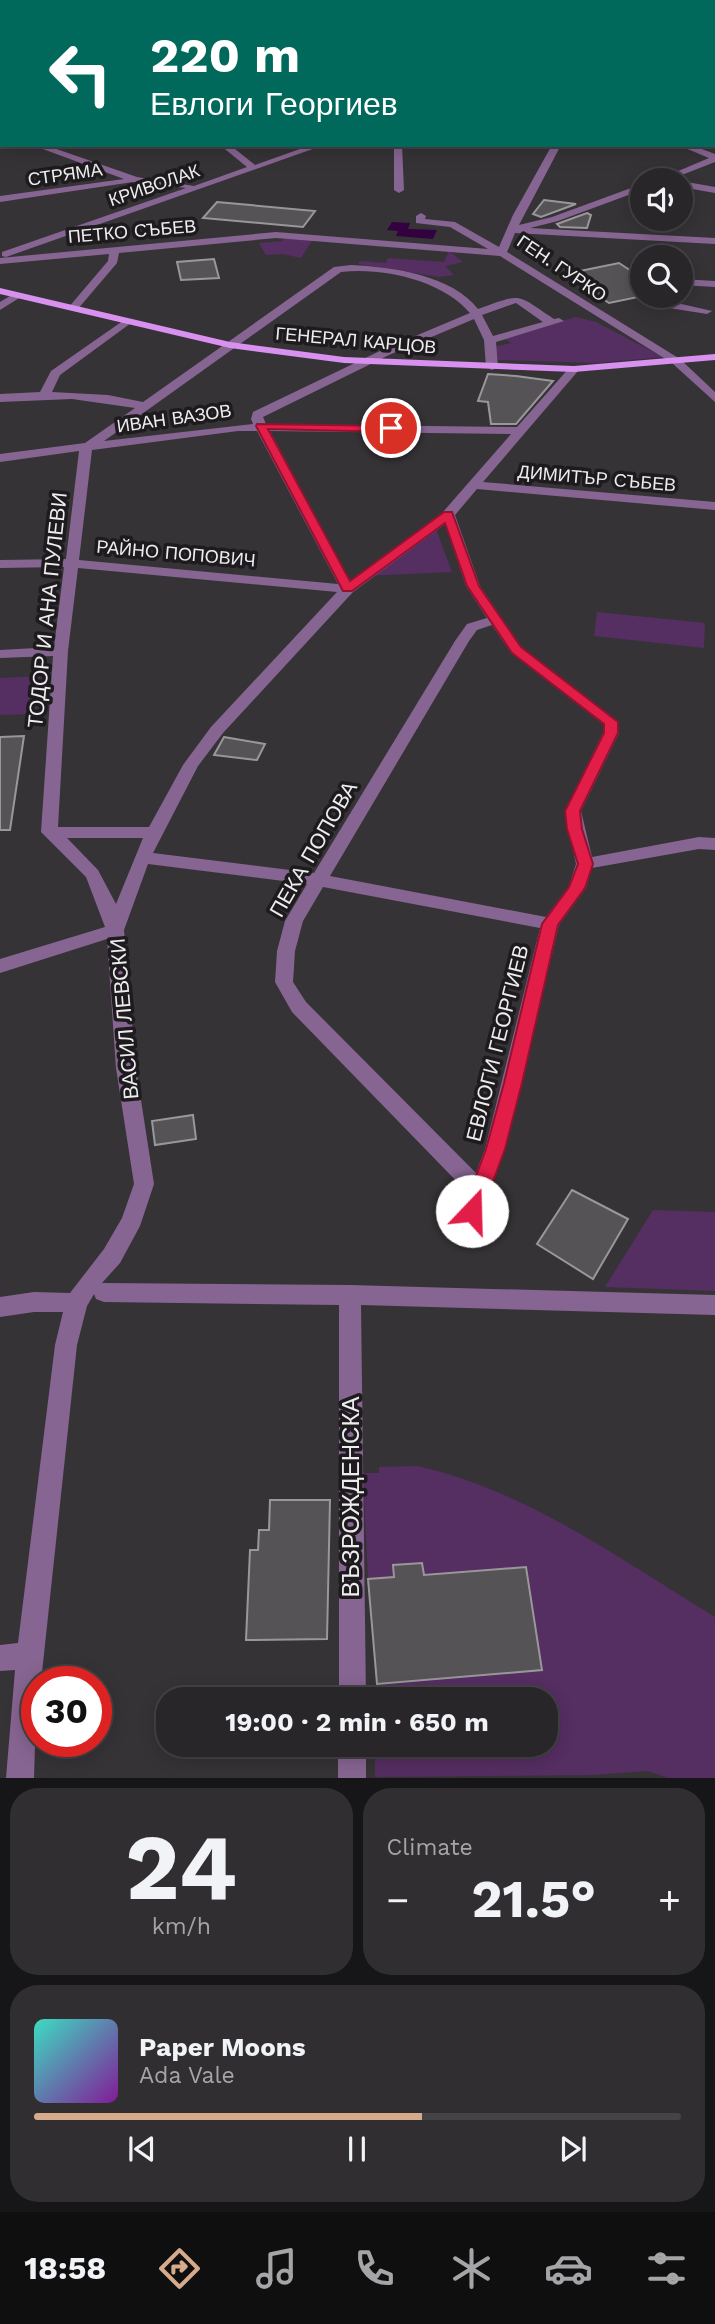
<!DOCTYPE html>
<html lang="en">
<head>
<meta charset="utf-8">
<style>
	body { margin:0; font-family:"Work Sans",sans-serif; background:#302e31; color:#f1f3f6; height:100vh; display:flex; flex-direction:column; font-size:26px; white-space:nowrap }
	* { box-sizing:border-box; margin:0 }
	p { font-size:23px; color:#a5a5a8 }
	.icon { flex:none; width:38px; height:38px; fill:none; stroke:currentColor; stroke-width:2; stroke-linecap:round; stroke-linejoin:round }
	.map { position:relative; height:1778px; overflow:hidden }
	.side { display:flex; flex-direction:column; gap:10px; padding:10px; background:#161517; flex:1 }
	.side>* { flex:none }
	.banner { position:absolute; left:0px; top:0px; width:716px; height:147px; box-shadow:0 4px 18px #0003,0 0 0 2px #444346; background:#00695c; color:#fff; overflow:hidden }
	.tools { position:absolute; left:630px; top:168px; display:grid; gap:14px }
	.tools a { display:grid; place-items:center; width:63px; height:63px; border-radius:50%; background:#282629; box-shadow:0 4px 18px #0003,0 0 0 2px #444346; font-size:35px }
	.speed { position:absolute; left:21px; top:1666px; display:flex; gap:14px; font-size:35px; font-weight:700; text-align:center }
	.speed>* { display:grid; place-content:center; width:91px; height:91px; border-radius:50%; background:#282629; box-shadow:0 4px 18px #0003,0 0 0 2px #444346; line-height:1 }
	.speed .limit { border:10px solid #d22; background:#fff; color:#111 }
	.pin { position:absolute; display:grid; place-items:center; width:60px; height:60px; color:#fff; margin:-30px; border:4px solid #fff; border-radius:50%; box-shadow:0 2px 7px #0007 }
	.me { position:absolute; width:77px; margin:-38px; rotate:21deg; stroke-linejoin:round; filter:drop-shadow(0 0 5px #0008) }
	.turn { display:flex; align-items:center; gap:24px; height:147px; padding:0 35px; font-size:32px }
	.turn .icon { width:91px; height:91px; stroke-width:2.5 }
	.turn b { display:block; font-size:49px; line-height:60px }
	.big { font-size:52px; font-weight:700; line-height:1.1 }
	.side .widget { flex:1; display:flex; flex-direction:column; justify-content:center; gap:10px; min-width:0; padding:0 24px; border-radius:28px; background:#302e31 }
	.side .dial { align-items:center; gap:0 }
	.dial b { font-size:91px; line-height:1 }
	.song { display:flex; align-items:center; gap:21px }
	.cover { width:84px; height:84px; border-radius:10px; background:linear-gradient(135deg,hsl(170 70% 55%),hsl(290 70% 35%)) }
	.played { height:7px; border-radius:4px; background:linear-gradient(90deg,#d6ab8b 60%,#444346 60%) }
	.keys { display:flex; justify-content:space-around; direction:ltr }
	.heat { display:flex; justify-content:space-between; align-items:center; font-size:38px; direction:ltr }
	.side .tiles { flex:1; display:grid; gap:10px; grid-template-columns:1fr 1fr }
	.widget:last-child { grid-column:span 2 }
	.trip { position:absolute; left:156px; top:1687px; width:402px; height:70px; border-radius:28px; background:#282629; box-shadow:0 4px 18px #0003,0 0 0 2px #444346; font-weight:700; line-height:70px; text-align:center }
	.menu { display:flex; height:112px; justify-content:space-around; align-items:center; background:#100f10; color:#a5a5a8 }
	.menu .icon { width:49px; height:49px }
	.menu .active { color:#d6ab8b }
	.menu b { font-size:32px; color:#f1f3f6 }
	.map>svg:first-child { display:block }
</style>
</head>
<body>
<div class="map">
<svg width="715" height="1778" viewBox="0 0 715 1778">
	<rect width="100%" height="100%" fill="#363337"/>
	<!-- green -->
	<g fill="#552e62">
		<polygon points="283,239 313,239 301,258 283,254 266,255 259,243 283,241"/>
		<polygon points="449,251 463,262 445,266 454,275 439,277 358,264 360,261 386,263 388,258 444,262"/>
		<polygon points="576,317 596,322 663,357 596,363 498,360 494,347 511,343 504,338"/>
		<polygon points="434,524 452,572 364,576"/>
		<polygon points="597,612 705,623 704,648 594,636"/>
		<polygon points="40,676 36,714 0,715 0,678"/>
		<polygon points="653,1210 715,1212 715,1291 605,1287"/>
		<path d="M417 1466C526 1490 620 1559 715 1617V1778H668L648 1771 592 1775 375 1777V1745H546V1699H376L377 1684 542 1670 526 1567 424 1575 422 1563 394 1565V1577L368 1579 363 1473H379V1467Z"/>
	</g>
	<!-- water -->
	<polygon fill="#330040" points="392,222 410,223 408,229 437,230 433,239 396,236 398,231 387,230"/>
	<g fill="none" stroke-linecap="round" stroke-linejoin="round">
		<!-- river -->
		<g fill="#330040" fill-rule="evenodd">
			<polygon points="685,0 704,0 683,2"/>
			<rect x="714" y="34" width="1" height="10"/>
		</g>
	</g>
	<!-- building -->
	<g fill="#565357" stroke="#9a979b" stroke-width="2">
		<polygon points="544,200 576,204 541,217 533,214"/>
		<polygon points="217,202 315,211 303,227 203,218"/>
		<polygon points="587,213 591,215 587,228 560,227 557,224"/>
		<polygon points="214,259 219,278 181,280 177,262"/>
		<polygon points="619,263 642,278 643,296 609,303 565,274"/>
		<polygon points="488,374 516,376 553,381 516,424 491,424 488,402 478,401"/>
		<polygon points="24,736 10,830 0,830 0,737"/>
		<polygon points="224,737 265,744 257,760 214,755"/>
		<polygon points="193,1115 196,1139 155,1145 152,1121"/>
		<polygon points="572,1190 628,1219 593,1279 537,1244"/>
		<polygon points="270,1500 330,1500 327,1639 246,1640 250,1550 258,1550 259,1530 269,1530"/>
		<polygon points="422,1563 424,1575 526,1567 542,1670 377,1684 368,1579 394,1577 393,1565"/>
	</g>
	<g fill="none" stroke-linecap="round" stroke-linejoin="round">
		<!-- minor -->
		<g fill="#876592" fill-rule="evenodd">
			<polygon points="132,0 140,0 131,2"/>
			<polygon points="195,0 230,0 232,2 198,2"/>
			<polygon points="360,0 370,0 358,2"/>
			<polygon points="457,0 470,2 459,2"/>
			<polygon points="507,0 521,0 505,2"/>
			<polygon points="636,0 644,0 636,2"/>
			<rect x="0" y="20" width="2" height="4"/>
			<rect x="0" y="50" width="2" height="4"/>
			<polygon points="0,70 2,70 0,76"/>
			<rect x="0" y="88" width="2" height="4"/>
			<rect x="714" y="91" width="1" height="4"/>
			<polygon points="0,130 2,131 2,137 0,136"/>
			<polygon points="32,145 45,145 137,177 194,186 247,167 220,145 230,145 255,165 311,145 324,145 6,257 2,256 2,252 186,188 133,182 0,202 0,196 124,179"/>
			<polygon points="394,145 402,145 404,190 399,193 394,190"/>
			<polygon points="552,145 561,145 519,225 552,217 642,184 642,190 558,221 530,228 715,238 715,244 515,233 507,252 680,359 715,392 715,402 672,363 500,256 276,238 119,253 117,263 77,310 73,311 68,308 108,261 109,254 0,264 0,258 276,232 488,249 450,227 416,223 416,216 421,213 426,216 425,219 455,222 499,247 513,215"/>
			<polygon points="678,145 691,145 715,154 715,162 669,180 657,180 709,158"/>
			<polygon points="681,181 715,187 715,193 681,187"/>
			<path d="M351 265C392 267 452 275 478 309 523 293 515 293 554 319L559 318 564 321 496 342 498 367 492 370 486 367 484 340 474 319 389 355 263 417 266 424 517 427 570 367H578V371L483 482 715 502V510L477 489 455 515 480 586 521 647 619 722V733L581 811 592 857 699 837 715 838V850L699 849 592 868 586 888 559 925 505 1149 483 1211 480 1217 472 1220 464 1217 461 1211 468 1193 292 1012 275 982 277 951 285 921 307 884 148 864 124 930 136 1068 154 1184 140 1226 120 1263 102 1283 350 1285 715 1295V1315L361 1305 366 1699H339V1305L104 1302 96 1299 94 1294 87 1306 77 1345 41 1682H37L34 1778H6L15 1670 0 1671V1645L18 1643 55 1345 63 1312H34L0 1317V1297L34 1292 70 1293 104 1249 122 1218 134 1184 116 1068 107 939 0 973V959L105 927 86 877 41 832 53 656 0 658V650L54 647 64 567 0 568V560L66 559 79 451 0 462V454L85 443 135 408 72 399 0 402V394L40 392 51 371 127 318 132 321 131 323 60 375 52 392 108 395 143 402 334 267ZM341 272C382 267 442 280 470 313L382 350 253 412 251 419 253 424 104 441ZM516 303 543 322 493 336 482 315ZM238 431H257L338 584 79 560 92 450ZM270 431 511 434 443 512 350 581ZM445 524 466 586 487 618 467 624 455 641 314 873 153 853 198 766 223 733 353 592ZM78 568 337 592 211 727 183 765 149 827H58L68 651ZM492 625 511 653 603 724V733L565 811 576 864 569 886 546 917 330 876 469 641 477 630ZM67 838H143L116 904 98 870ZM323 887 540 928 485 1149 476 1173 306 1002 293 982 295 951 303 921Z"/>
			<polygon points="681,279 715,281 715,287 681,285"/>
			<polygon points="15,293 24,295 0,310 0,302"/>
			<polygon points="663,296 673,296 677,303 712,311 707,314 669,308"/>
			<rect x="338" y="1745" width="28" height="33"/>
		</g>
		<!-- major -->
		<polygon fill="#d891ef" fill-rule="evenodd" points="0,288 230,342 344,357 574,366 715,354 715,360 574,372 344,363 230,348 0,294"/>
	</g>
	<!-- route -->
	<polygon fill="#e11d48" stroke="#92132f" stroke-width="2" points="257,424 395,426 395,431 391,432 268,429 350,581 444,512 452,512 479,586 521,647 618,722 618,733 580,811 582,829 593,864 585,888 558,925 522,1083 505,1149 482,1211 479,1217 472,1219 465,1217 463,1211 486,1149 504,1083 542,924 569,887 578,864 567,829 565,811 604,733 604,724 512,653 467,586 445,523 352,591 343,591 256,426"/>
	<g text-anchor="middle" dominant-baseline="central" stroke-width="7" stroke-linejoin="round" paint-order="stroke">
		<!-- far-street labels -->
		<g font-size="18" fill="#eeecee" stroke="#1d1b1d">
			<text transform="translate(65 174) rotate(-8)">СТРЯМА</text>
			<text transform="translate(154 185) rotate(-19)">КРИВОЛАК</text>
			<text transform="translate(132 231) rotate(-5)">ПЕТКО СЪБЕВ</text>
			<text transform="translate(562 268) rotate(34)">ГЕН. ГУРКО</text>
			<text transform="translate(356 340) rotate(5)">ГЕНЕРАЛ КАРЦОВ</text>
			<text transform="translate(174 418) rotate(-8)">ИВАН ВАЗОВ</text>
			<text transform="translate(597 478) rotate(5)">ДИМИТЪР СЪБЕВ</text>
			<text transform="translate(176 553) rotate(5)">РАЙНО ПОПОВИЧ</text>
		</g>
		<!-- street labels -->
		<g font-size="21" fill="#eeecee" stroke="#1d1b1d">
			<text transform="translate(47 610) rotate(-84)">ТОДОР И АНА ПУЛЕВИ</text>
			<text transform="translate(313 849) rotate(-60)">ПЕКА ПОПОВА</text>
			<text transform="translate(124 1019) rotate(-95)">ВАСИЛ ЛЕВСКИ</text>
			<text transform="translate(497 1043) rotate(-76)">ЕВЛОГИ ГЕОРГИЕВ</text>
		</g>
		<!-- near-street labels -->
		<g font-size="24" fill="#eeecee" stroke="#1d1b1d">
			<text transform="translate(351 1497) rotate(-90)">ВЪЗРОЖДЕНСКА</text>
		</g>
	</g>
</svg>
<div class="tools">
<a><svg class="icon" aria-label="sound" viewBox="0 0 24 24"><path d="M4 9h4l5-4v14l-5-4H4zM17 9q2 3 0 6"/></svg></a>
<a><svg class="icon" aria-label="search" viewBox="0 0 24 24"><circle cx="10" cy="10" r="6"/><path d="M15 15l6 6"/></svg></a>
</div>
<div class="speed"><div class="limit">30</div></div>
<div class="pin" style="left:391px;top:428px;background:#d93025"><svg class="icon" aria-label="arrive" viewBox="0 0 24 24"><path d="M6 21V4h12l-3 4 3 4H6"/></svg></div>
<svg class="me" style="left:472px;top:1211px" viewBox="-20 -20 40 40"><circle r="19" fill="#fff"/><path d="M0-13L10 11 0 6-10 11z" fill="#e11d48"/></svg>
<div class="trip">19:00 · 2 min · 650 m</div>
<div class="banner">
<div class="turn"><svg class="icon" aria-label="left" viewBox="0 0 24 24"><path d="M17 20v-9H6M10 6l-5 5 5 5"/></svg><div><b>220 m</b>Евлоги Георгиев</div></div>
</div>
</div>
<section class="side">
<div class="tiles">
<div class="widget dial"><b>24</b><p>km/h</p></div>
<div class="widget"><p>Climate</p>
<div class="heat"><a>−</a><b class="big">21.5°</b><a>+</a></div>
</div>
<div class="widget">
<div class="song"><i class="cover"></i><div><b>Paper Moons</b><p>Ada Vale</p></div></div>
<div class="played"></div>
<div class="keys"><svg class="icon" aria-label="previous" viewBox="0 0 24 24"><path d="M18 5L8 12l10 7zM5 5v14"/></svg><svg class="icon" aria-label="pause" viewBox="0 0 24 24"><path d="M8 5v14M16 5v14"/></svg><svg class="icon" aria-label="next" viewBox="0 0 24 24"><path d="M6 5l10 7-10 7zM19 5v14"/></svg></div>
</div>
</div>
</section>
<nav class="menu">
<b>18:58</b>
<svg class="icon active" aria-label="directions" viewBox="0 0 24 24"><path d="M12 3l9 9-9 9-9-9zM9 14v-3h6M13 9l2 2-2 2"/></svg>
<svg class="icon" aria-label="music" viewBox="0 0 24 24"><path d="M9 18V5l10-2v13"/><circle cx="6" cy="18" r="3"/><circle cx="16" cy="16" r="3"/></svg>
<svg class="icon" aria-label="phone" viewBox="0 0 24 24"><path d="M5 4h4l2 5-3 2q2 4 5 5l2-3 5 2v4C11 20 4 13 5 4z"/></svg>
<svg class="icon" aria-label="climate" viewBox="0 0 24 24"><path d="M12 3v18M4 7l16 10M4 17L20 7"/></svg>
<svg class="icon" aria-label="car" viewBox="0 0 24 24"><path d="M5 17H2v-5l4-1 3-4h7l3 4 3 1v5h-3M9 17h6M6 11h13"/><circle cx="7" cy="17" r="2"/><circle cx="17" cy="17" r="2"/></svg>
<svg class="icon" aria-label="filters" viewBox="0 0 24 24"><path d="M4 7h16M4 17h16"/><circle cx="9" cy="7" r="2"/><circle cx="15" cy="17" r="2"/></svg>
</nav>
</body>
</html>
